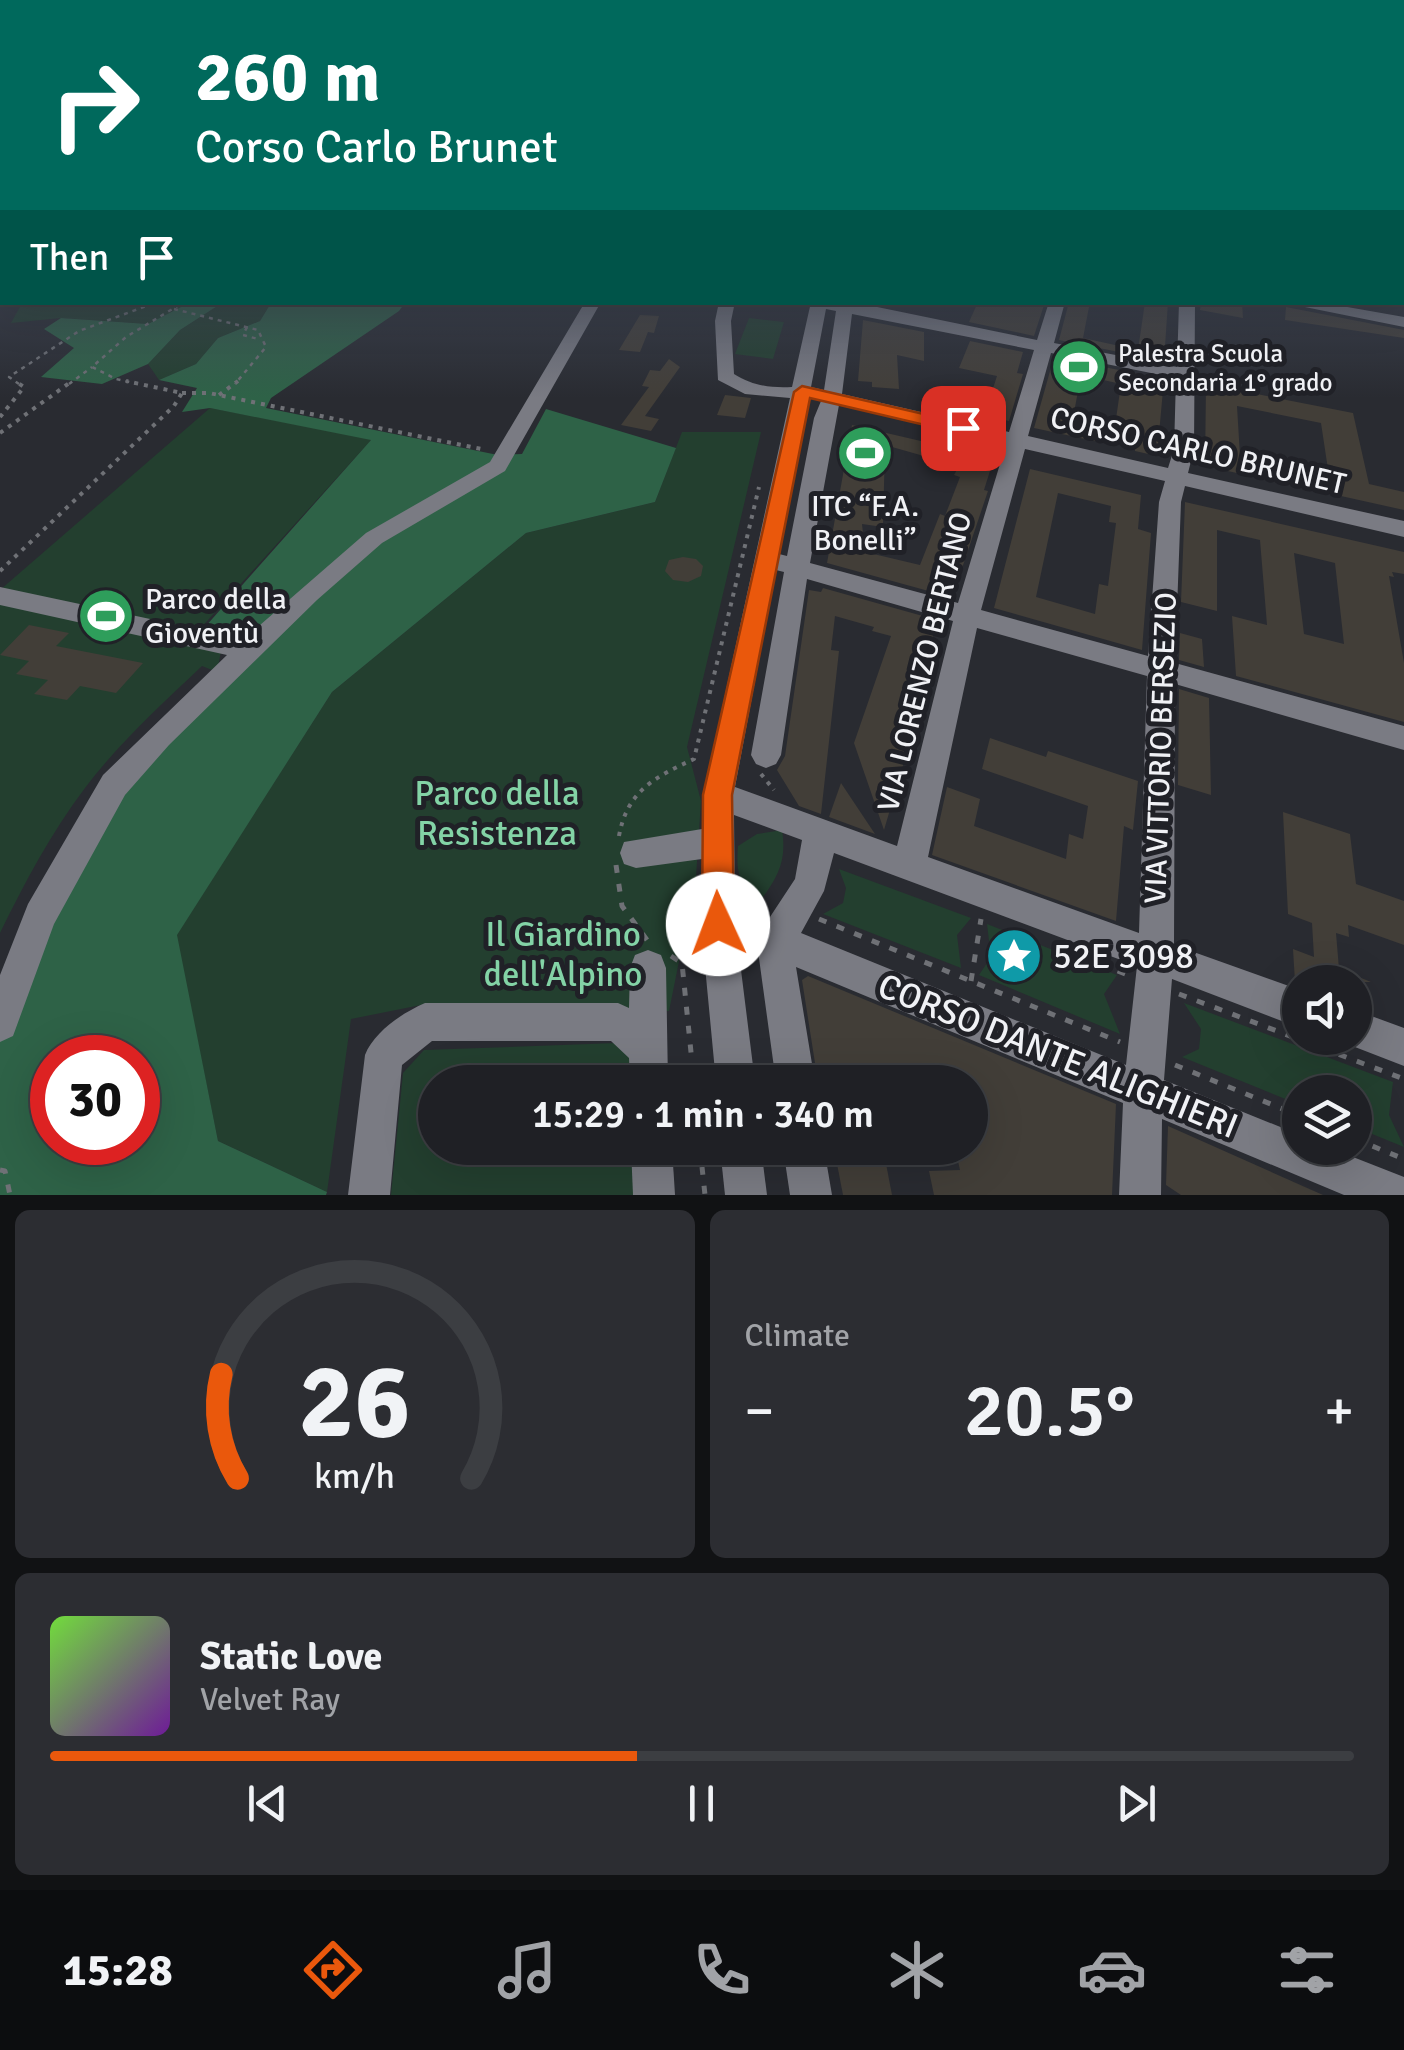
<!DOCTYPE html>
<html lang="en">
<head>
<meta charset="utf-8">
<style>
	body { margin:0; font-family:Signika,sans-serif; background:#2c2d32; color:#f1f3f6; height:100vh; display:flex; flex-direction:column; font-size:38px; white-space:nowrap }
	* { box-sizing:border-box; margin:0 }
	p { font-size:32px; color:#a1a3a7 }
	.icon { flex:none; width:55px; height:55px; fill:none; stroke:currentColor; stroke-width:2; stroke-linecap:round; stroke-linejoin:round }
	.map { position:relative; height:1195px; overflow:hidden }
	.panel { display:flex; flex-direction:column; gap:15px; padding:15px; background:#111214; flex:1 }
	.panel>* { flex:none }
	.banner { position:absolute; left:0px; top:0px; width:1405px; height:305px; box-shadow:0 10px 40px #0002,0 0 0 2px #3c3e42; background:#00695c; color:#fff; overflow:hidden }
	.tools { position:absolute; left:1282px; top:965px; display:grid; gap:20px }
	.tools a { display:grid; place-items:center; width:90px; height:90px; border-radius:50%; background:#1f2025; box-shadow:0 10px 40px #0002,0 0 0 2px #3c3e42; font-size:50px }
	.speed { position:absolute; left:30px; top:1035px; display:flex; gap:20px; font-size:50px; font-weight:700; text-align:center }
	.speed>* { display:grid; place-content:center; width:130px; height:130px; border-radius:50%; background:#1f2025; box-shadow:0 10px 40px #0002,0 0 0 2px #3c3e42; line-height:1 }
	.speed .limit { border:15px solid #d22; background:#fff; color:#111 }
	.pin { position:absolute; display:grid; place-items:center; width:85px; height:85px; color:#fff; margin:-42px; border-radius:20px; box-shadow:0 5px 15px #0006 }
	.me { position:absolute; width:110px; margin:-55px; rotate:358deg; stroke-linejoin:round; filter:drop-shadow(0 0 8px #0008) }
	.turn { display:flex; align-items:center; gap:35px; height:210px; padding:0 30px; font-size:45px }
	.turn .icon { width:130px; height:130px; stroke-width:2.5 }
	.turn b { display:block; font-size:70px; line-height:85px }
	.then { display:flex; align-items:center; height:95px; padding:0 30px; background:#0003; gap:20px; font-size:38px }
	.big { font-size:75px; font-weight:600; line-height:1.1 }
	.panel .card { flex:1; display:flex; flex-direction:column; justify-content:center; gap:15px; min-width:0; padding:0 35px; border-radius:15px; background:#2c2d32 }
	.panel .dial { align-items:center; gap:0 }
	.dial svg { height:260px; overflow:visible; fill:none; stroke:#3c3e42; stroke-width:7; stroke-linecap:round; text-anchor:middle }
	.dial text { fill:#f1f3f6; stroke:none }
	.song { display:flex; align-items:center; gap:30px }
	.cover { width:120px; height:120px; border-radius:15px; background:linear-gradient(135deg,hsl(100 70% 55%),hsl(280 70% 35%)) }
	.played { height:10px; border-radius:5px; background:linear-gradient(90deg,#ea580c 45%,#3c3e42 45%) }
	.keys { display:flex; justify-content:space-around; direction:ltr }
	.heat { display:flex; justify-content:space-between; align-items:center; font-size:55px; direction:ltr }
	.panel .tiles { flex:1; display:grid; gap:15px; grid-template-columns:1fr 1fr }
	.card:last-child { grid-column:span 2 }
	.trip { position:absolute; left:418px; top:1065px; width:570px; height:100px; border-radius:50px; background:#1f2025; box-shadow:0 10px 40px #0002,0 0 0 2px #3c3e42; font-weight:600; line-height:100px; text-align:center }
	.tab-bar { display:flex; height:160px; justify-content:space-around; align-items:center; background:#0c0d0f; color:#a1a3a7 }
	.tab-bar .icon { width:70px; height:70px }
	.tab-bar .active { color:#ea580c }
	.tab-bar b { font-size:45px; color:#f1f3f6 }
	.map>svg:first-child { display:block }
</style>
</head>
<body>
<div class="map">
<svg width="1404" height="1195" viewBox="0 0 1404 1195">
	<rect width="100%" height="100%" fill="#292b31"/>
	<!-- green -->
	<g fill="#233f2f">
		<polygon points="22,303 191,303 148,324 61,318 11,323"/>
		<polygon points="222,303 271,303 260,321 218,338 196,364 159,380 148,364 180,330"/>
		<polygon points="749,318 784,322 773,359 735,354"/>
		<path d="M210 408 372 439 189 641 221 651 217 672 202 666C161 705 119 743 85 788 51 833 25 882 0 933V590Z"/>
		<polygon points="682,432 761,432 687,747 701,801 696,877 669,1011 426,1004 351,1019 327,1192 218,1141 176,935 332,692 526,533 655,502"/>
		<path d="M782 830C787 861 778 877 760 901 738 886 736 871 738 846L757 834Z"/>
		<polygon points="839,869 971,918 957,935 961,968 823,914 843,903 846,888"/>
		<polygon points="987,924 1117,975 1104,994 1120,1034 979,975 991,957"/>
		<polygon points="1184,1003 1393,1082 1389,1115 1404,1147 1355,1127 1355,1092 1300,1092 1300,1105 1182,1057 1199,1049 1201,1029"/>
		<polygon points="617,1043 634,1062 634,1082 435,1082 435,1148 636,1148 637,1195 391,1195 403,1073 424,1050"/>
	</g>
	<!-- forest -->
	<g fill="#2e6247" fill-rule="evenodd">
		<polygon points="191,302 222,303 180,330 148,364 102,384 41,377 74,348 44,329 61,318 148,324"/>
		<path d="M271 303H405L399 311 271 398 266 408 498 455 522 454 546 409 676 448 655 502 526 533 332 692 177 935 218 1141 327 1192 326 1195H0V995L56 913 122 790 266 643 205 627 371 440 210 408 182 412 197 388 159 380 196 364 218 338 260 321ZM52 1058H138V1142H52Z"/>
	</g>
	<g fill="none" stroke-linecap="round" stroke-linejoin="round">
		<!-- river -->
		<polygon fill="#1c5359" fill-rule="evenodd" points="2,254 2,267 0,268 0,255"/>
	</g>
	<!-- building -->
	<g fill="#423e38" fill-rule="evenodd">
		<polygon points="978,302 1045,302 1034,336 969,322"/>
		<polygon points="1069,302 1090,302 1083,338 1138,350 1145,302 1168,302 1164,361 1059,340"/>
		<polygon points="1201,302 1242,302 1243,318 1200,310"/>
		<polygon points="1286,307 1404,330 1404,338 1285,320"/>
		<polygon points="640,315 659,316 654,333 648,332 640,352 619,350"/>
		<polygon points="863,320 924,332 924,361 897,355 899,389 872,387 872,382 858,381"/>
		<polygon points="970,341 1023,352 1017,373 1023,374 1009,421 992,417 994,412 986,410 997,376 959,368"/>
		<polygon points="1054,357 1164,379 1157,456 1135,451 1135,445 1113,440 1121,384 1081,375 1073,418 1102,424 1099,442 1034,428"/>
		<polygon points="669,359 680,367 645,416 659,419 651,431 621,425 649,387 642,386 650,370 660,371"/>
		<path d="M1206 384 1353 413 1369 484 1404 492V510L1205 466ZM1237 406 1321 423 1329 476 1240 456Z"/>
		<polygon points="725,395 751,398 745,418 717,415"/>
		<path d="M852 425 994 458 984 490 988 491 952 598 943 592V595L827 563ZM885 445 959 466 954 475 960 477 945 516 940 514 920 565 865 552 862 524 883 527Z"/>
		<path d="M1030 469 1141 495 1138 529 1151 533 1142 650 994 608ZM1058 493 1111 506 1109 522 1116 523 1108 586 1099 584 1095 614 1036 597Z"/>
		<path d="M1185 502 1404 552V574L1392 572 1394 577 1389 576 1404 663V722L1236 676 1232 616 1267 625 1260 540 1217 530V611L1181 602ZM1294 553 1335 563 1344 644 1304 634Z"/>
		<polygon points="683,557 696,559 703,566 701,576 688,582 673,580 665,571 669,560"/>
		<polygon points="823,588 937,620 927,662 933,664 884,830 854,743 891,636 872,631 874,627 835,616 831,650 839,651 821,814 799,806 777,770 785,756 809,590 821,592"/>
		<polygon points="29,625 69,633 56,646 143,663 116,693 80,686 67,700 34,694 48,680 16,674 29,661 0,655"/>
		<polygon points="1180,633 1202,639 1204,667 1179,660"/>
		<polygon points="1179,689 1209,698 1211,795 1178,785"/>
		<polygon points="990,738 1046,757 1048,751 1138,781 1133,830 1124,826 1116,921 932,855 947,787 980,799 974,826 1066,859 1069,834 1083,839 1088,806 982,769"/>
		<polygon points="841,783 875,834 829,817"/>
		<polygon points="1283,812 1350,834 1356,884 1404,901 1404,945 1348,925 1349,937 1336,933 1339,969 1371,982 1295,982 1293,949 1314,957 1312,923 1288,914"/>
		<polygon points="808,976 1116,1104 1112,1195 934,1195 929,1171 960,1170 955,1148 970,1148 970,1082 898,1082 868,1070 870,1082 818,1082 802,980"/>
		<polygon points="1168,1126 1323,1195 1181,1195 1166,1185"/>
		<polygon points="834,1148 883,1148 892,1195 843,1195"/>
	</g>
	<g fill="none" stroke-linecap="round" stroke-linejoin="round">
		<!-- path-far2 -->
		<g stroke="#6f7176" stroke-width="2.5" stroke-dasharray="4 5" stroke-linecap="butt">
			<polyline points="1402,231 1404,235"/>
			<polyline points="174,309 258,330 266,347 235,384"/>
			<polyline points="247,327 243,335 258,339"/>
			<polyline points="19,384 9,377 79,331 157,302"/>
			<polyline points="69,384 92,367"/>
			<polyline points="138,384 116,379 92,367 126,337 184,302"/>
		</g>
		<!-- path-far1 -->
		<g stroke="#6f7176" stroke-width="4" stroke-dasharray="4 6" stroke-linecap="butt">
			<polyline points="182,393 209,393 486,450"/>
			<polyline points="219,395 238,381"/>
			<polyline points="0,417 24,387 15,381"/>
			<polyline points="0,433 72,381"/>
			<polyline points="0,571 174,406 182,393 126,381"/>
			<polyline points="761,774 774,790"/>
			<path d="M619 836C627 791 655 777 694 759L759 487"/>
		</g>
		<!-- path -->
		<g stroke="#6f7176" stroke-width="5" stroke-dasharray="8 11" stroke-linecap="butt">
			<polyline points="616,865 622,906 647,940"/>
			<polyline points="819,919 1120,1042"/>
			<polyline points="671,956 682,963 694,1082"/>
			<polyline points="1100,964 1128,975"/>
			<polyline points="971,981 981,919"/>
			<polyline points="1179,994 1404,1079"/>
			<polyline points="1175,1065 1300,1116"/>
			<polyline points="1355,1139 1404,1159"/>
			<polyline points="700,1148 705,1195"/>
			<polyline points="0,1170 5,1171 10,1195"/>
		</g>
		<!-- minor -->
		<g fill="#7a7b83" fill-rule="evenodd">
			<rect x="1402" y="265" width="2" height="10"/>
			<polygon points="585,302 601,302 505,471 382,543 317,600 169,745 125,795 54,924 13,1036 0,1042 0,975 28,904 103,775 227,655 0,605 0,587 244,639 366,533 490,462"/>
			<path d="M719 302H735L731 321 734 374C753 386 771 388 792 387L811 302H853L1037 340 1049 302H1065L1054 343 1177 367 1179 302H1195L1194 449 1188 473 1404 521V537L1185 486 1181 502 1175 663 1404 726V750L1175 684 1174 945 1300 990V1028L1172 979 1164 1080 1300 1135V1148H1330L1404 1177V1195H1344L1162 1119 1161 1195H1119L1123 1103 796 967 815 1082H776L758 951 738 946 755 1082H716L701 924 702 859 636 868 624 864 620 853 624 842 702 829 703 795 790 398 745 394 718 380 715 321ZM826 309 836 311 824 390 811 387ZM852 314 1034 350 1009 432 842 394ZM1051 353 1176 378 1174 449 1168 468 1028 436ZM809 398 821 401 814 418 787 556 779 554ZM839 405 1006 444 958 603 810 563ZM1025 449 1165 481 1159 502 1148 656 981 610ZM776 570 784 572 751 755 756 764 766 768 776 764 781 755 807 579 953 621 897 846 735 787ZM977 628 1147 676 1139 933 928 857ZM734 815 802 840 795 879 768 920 735 910ZM834 853 1137 966 1126 1065 801 933 824 891Z"/>
			<polygon points="1280,302 1319,302 1404,317 1404,327"/>
			<path d="M648 950 661 955 666 968 668 1082H630L629 1058 611 1041H432L402 1065 390 1195H348L365 1055C374 1032 402 1013 425 1003H618L629 1008 630 968 635 955Z"/>
			<polygon points="1355,1010 1404,1028 1404,1066 1342,1042 1340,1038 1355,1038"/>
			<polygon points="631,1148 672,1148 675,1195 633,1195"/>
			<polygon points="720,1148 761,1148 767,1195 725,1195"/>
			<polygon points="783,1148 824,1148 832,1195 790,1195"/>
		</g>
	</g>
	<!-- sky -->
	<linearGradient id="sky" x2="0" y2="1"><stop stop-color="#17181b"/><stop offset="0.58" stop-color="#434a5a"/><stop offset="1" stop-color="#434a5a" stop-opacity="0"/></linearGradient>
	<rect width="1404" height="398" fill="url(#sky)"/>
	<!-- route -->
	<polygon fill="#ea580c" stroke="#983908" stroke-width="2.5" points="802,386 963,423 972,428 963,434 810,398 732,795 734,924 729,935 718,940 707,935 702,924 703,795 794,392"/>
	<!-- icons -->
	<defs>
		<g id="stadium-disc" transform="scale(2.875)"><circle r="9.5" fill="#2e9e5b" stroke="#202127"/><path d="M0-5a6.5 5 0 1 0 0 10a6.5 5 0 1 0 0-10ZM-3.5-1.8h7v3.6h-7Z" fill="#fff"/></g>
		<g id="sight-disc" transform="scale(2.875)"><circle r="9.5" fill="#0f9aa8" stroke="#202127"/><path d="M0-6L1.8-2.2L6-1.7L2.9 1.2L3.7 5.4L0 3.3L-3.7 5.4L-2.9 1.2L-6-1.7L-1.8-2.2Z" fill="#fff"/></g>
	</defs>
	<g fill-rule="evenodd">
		<use href="#stadium-disc" x="1079" y="367"/>
		<use href="#stadium-disc" x="865" y="453"/>
		<use href="#stadium-disc" x="106" y="616"/>
		<use href="#sight-disc" x="1014" y="956"/>
	</g>
	<g text-anchor="middle" dominant-baseline="central" stroke-width="10" stroke-linejoin="round" paint-order="stroke">
		<!-- far-poi labels -->
		<g font-size="25" fill="#f0f1f5" stroke="#202127" text-anchor="start">
			<text x="1118" y="353">Palestra Scuola<tspan x="1118" dy="29">Secondaria 1° grado</tspan></text>
		</g>
		<!-- street labels -->
		<g font-size="30" fill="#f0f1f5" stroke="#202127">
			<text transform="translate(1198 451) rotate(13)">CORSO CARLO BRUNET</text>
			<text transform="translate(925 662) rotate(-76)">VIA LORENZO BERTANO</text>
			<text transform="translate(1161 748) rotate(-88)">VIA VITTORIO BERSEZIO</text>
		</g>
		<!-- poi labels -->
		<g font-size="30" fill="#f0f1f5" stroke="#202127">
			<text x="865" y="506">ITC “F.A.<tspan x="865" dy="34">Bonelli”</tspan></text>
			<text x="145" y="599" text-anchor="start">Parco della<tspan x="145" dy="34">Gioventù</tspan></text>
		</g>
		<!-- near-park labels -->
		<g font-size="35" fill="#83d3a6" stroke="#202127">
			<text x="497" y="793">Parco della<tspan x="497" dy="40">Resistenza</tspan></text>
			<text x="563" y="934">Il Giardino<tspan x="563" dy="40">dell'Alpino</tspan></text>
		</g>
		<!-- near-poi labels -->
		<g font-size="35" fill="#f0f1f5" stroke="#202127" text-anchor="start">
			<text x="1053" y="956">52E 3098</text>
		</g>
		<!-- near-street labels -->
		<g font-size="35" fill="#f0f1f5" stroke="#202127">
			<text transform="translate(1058 1056) rotate(22)">CORSO DANTE ALIGHIERI</text>
		</g>
	</g>
</svg>
<div class="tools">
<a><svg class="icon" aria-label="sound" viewBox="0 0 24 24"><path d="M4 9h4l5-4v14l-5-4H4zM17 9q2 3 0 6"/></svg></a>
<a><svg class="icon" aria-label="layers" viewBox="0 0 24 24"><path d="M12 4l9 5-9 5-9-5zM3 14l9 5 9-5"/></svg></a>
</div>
<div class="speed"><div class="limit">30</div></div>
<div class="pin" style="left:963px;top:428px;background:#d93025"><svg class="icon" aria-label="arrive" viewBox="0 0 24 24"><path d="M6 21V4h12l-3 4 3 4H6"/></svg></div>
<svg class="me" style="left:718px;top:924px" viewBox="-20 -20 40 40"><circle r="19" fill="#fff"/><path d="M0-13L10 11 0 6-10 11z" fill="#ea580c"/></svg>
<div class="trip">15:29 · 1 min · 340 m</div>
<div class="banner">
<div class="turn"><svg class="icon" aria-label="right" viewBox="0 0 24 24"><path d="M7 20v-9h11M14 6l5 5-5 5"/></svg><div><b>260 m</b>Corso Carlo Brunet</div></div>
<div class="then">Then<svg class="icon" aria-label="arrive" viewBox="0 0 24 24"><path d="M6 21V4h12l-3 4 3 4H6"/></svg></div>
</div>
</div>
<section class="panel">
<div class="tiles">
<div class="card dial"><svg viewBox="0 0 100 80">
<path d="M14 69A42 42 0 1 1 86 69"/>
<path d="M14 69A42 42 0 0 1 9 37" stroke="#ea580c"/>
<text x="50" y="56" font-size="32" font-weight="700">26</text>
<text x="50" y="72" font-size="11">km/h</text>
</svg></div>
<div class="card"><p>Climate</p>
<div class="heat"><a>−</a><b class="big">20.5°</b><a>+</a></div>
</div>
<div class="card">
<div class="song"><i class="cover"></i><div><b>Static Love</b><p>Velvet Ray</p></div></div>
<div class="played"></div>
<div class="keys"><svg class="icon" aria-label="previous" viewBox="0 0 24 24"><path d="M18 5L8 12l10 7zM5 5v14"/></svg><svg class="icon" aria-label="pause" viewBox="0 0 24 24"><path d="M8 5v14M16 5v14"/></svg><svg class="icon" aria-label="next" viewBox="0 0 24 24"><path d="M6 5l10 7-10 7zM19 5v14"/></svg></div>
</div>
</div>
</section>
<nav class="tab-bar">
<b>15:28</b>
<svg class="icon active" aria-label="directions" viewBox="0 0 24 24"><path d="M12 3l9 9-9 9-9-9zM9 14v-3h6M13 9l2 2-2 2"/></svg>
<svg class="icon" aria-label="music" viewBox="0 0 24 24"><path d="M9 18V5l10-2v13"/><circle cx="6" cy="18" r="3"/><circle cx="16" cy="16" r="3"/></svg>
<svg class="icon" aria-label="phone" viewBox="0 0 24 24"><path d="M5 4h4l2 5-3 2q2 4 5 5l2-3 5 2v4C11 20 4 13 5 4z"/></svg>
<svg class="icon" aria-label="climate" viewBox="0 0 24 24"><path d="M12 3v18M4 7l16 10M4 17L20 7"/></svg>
<svg class="icon" aria-label="car" viewBox="0 0 24 24"><path d="M5 17H2v-5l4-1 3-4h7l3 4 3 1v5h-3M9 17h6M6 11h13"/><circle cx="7" cy="17" r="2"/><circle cx="17" cy="17" r="2"/></svg>
<svg class="icon" aria-label="filters" viewBox="0 0 24 24"><path d="M4 7h16M4 17h16"/><circle cx="9" cy="7" r="2"/><circle cx="15" cy="17" r="2"/></svg>
</nav>
</body>
</html>
